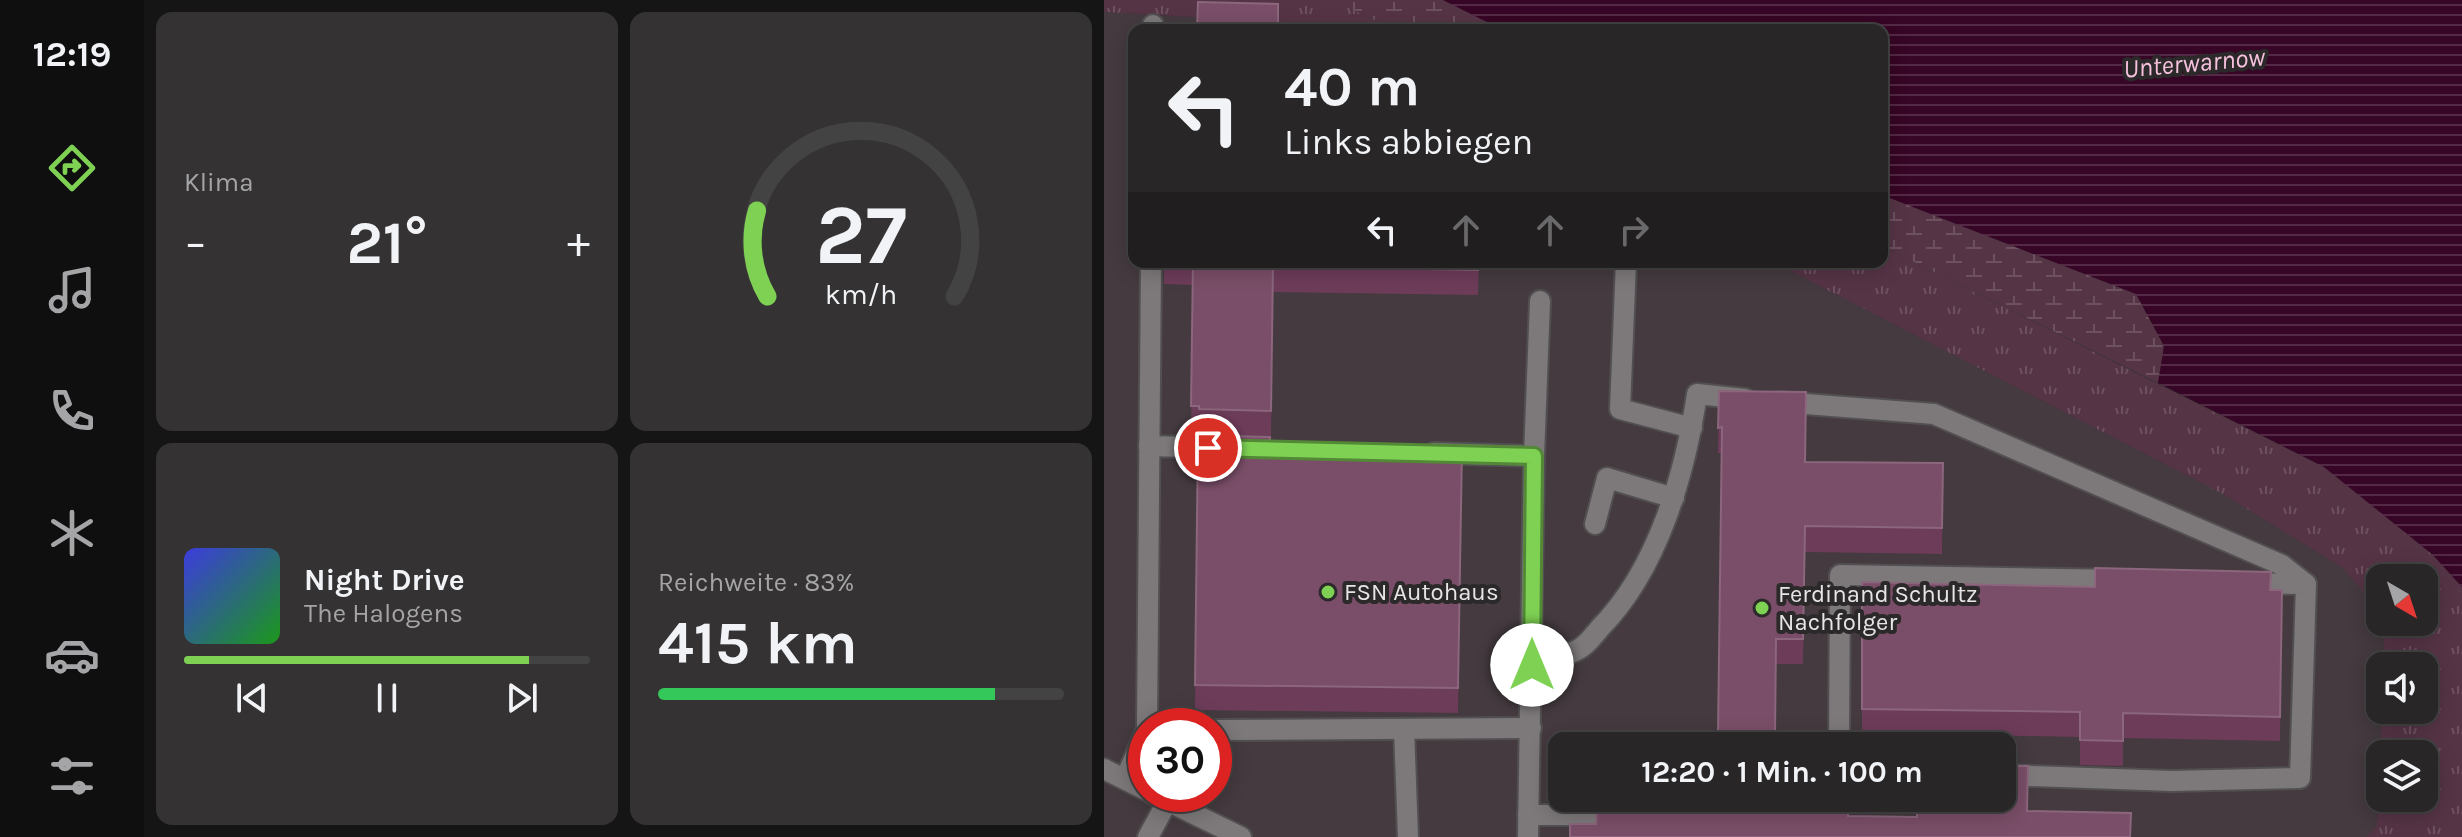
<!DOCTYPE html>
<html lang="de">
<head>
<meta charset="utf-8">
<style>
	body { margin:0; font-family:Karla,sans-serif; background:#343233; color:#f1f3f6; height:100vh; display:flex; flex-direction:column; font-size:30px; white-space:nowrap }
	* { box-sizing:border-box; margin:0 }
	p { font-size:26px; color:#a5a5a7 }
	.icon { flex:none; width:44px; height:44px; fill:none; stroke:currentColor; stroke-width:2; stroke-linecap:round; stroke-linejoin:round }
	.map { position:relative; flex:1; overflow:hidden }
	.drawer { display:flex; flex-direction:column; gap:12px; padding:12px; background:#161515; width:960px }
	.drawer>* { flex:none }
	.guide { position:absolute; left:24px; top:24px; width:760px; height:244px; border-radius:16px; box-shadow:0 4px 20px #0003,0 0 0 2px #444344; background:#282627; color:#f1f3f6; overflow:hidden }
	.needle { width:52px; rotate:141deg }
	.controls { position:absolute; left:1262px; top:564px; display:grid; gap:16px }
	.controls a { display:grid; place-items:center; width:72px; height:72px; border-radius:16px; background:#282627; box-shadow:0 4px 20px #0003,0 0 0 2px #444344; font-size:40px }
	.speed { position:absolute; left:24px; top:708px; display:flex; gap:16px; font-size:40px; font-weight:700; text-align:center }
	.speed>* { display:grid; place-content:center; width:104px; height:104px; border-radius:50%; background:#282627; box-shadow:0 4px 20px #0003,0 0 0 2px #444344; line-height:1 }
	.speed .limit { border:12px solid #d22; background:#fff; color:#111 }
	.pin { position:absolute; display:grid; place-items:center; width:68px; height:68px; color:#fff; margin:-34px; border:4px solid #fff; border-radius:50%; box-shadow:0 2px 8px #0007 }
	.me { position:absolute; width:88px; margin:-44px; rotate:0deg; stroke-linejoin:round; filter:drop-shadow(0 0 6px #0008) }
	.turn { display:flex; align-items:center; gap:28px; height:168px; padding:0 24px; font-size:36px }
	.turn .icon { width:104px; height:104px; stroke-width:2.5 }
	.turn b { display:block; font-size:56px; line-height:68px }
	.lanes { display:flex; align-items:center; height:76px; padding:0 24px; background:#0003; justify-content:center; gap:40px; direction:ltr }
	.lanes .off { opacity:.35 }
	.big { font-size:60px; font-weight:700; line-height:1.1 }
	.drawer .card { flex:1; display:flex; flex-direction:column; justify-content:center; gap:12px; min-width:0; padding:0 28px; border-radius:16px; background:#343233 }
	.drawer .dial { align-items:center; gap:0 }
	.dial svg { height:208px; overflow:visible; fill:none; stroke:#444344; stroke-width:7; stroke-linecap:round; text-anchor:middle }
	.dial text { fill:#f1f3f6; stroke:none }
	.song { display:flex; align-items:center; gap:24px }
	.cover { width:96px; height:96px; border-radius:12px; background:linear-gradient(135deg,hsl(240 70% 55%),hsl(120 70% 35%)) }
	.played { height:8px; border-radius:4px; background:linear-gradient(90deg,#7ed153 85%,#444344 85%) }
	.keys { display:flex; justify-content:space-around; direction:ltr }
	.heat { display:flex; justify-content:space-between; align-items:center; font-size:44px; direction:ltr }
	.charge { height:12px; border-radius:6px; background:linear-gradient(90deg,#34c759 83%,#444344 0) }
	.drawer .tiles { flex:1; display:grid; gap:12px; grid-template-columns:repeat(2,1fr) }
	.trip { position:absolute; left:444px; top:732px; width:468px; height:80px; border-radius:16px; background:#282627; box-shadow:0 4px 20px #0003,0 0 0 2px #444344; font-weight:700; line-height:80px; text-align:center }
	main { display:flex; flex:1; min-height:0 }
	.menu { display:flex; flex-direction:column; width:144px; justify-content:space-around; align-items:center; background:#100f10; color:#a5a5a7 }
	.menu .icon { width:56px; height:56px }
	.menu .active { color:#7ed153 }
	.menu b { font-size:36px; color:#f1f3f6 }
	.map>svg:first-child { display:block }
</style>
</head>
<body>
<main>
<nav class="menu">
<b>12:19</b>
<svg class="icon active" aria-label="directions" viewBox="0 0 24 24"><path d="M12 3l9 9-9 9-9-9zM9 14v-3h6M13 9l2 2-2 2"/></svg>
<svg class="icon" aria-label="music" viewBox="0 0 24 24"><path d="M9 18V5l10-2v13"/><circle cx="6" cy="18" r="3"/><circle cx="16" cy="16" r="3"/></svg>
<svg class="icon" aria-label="phone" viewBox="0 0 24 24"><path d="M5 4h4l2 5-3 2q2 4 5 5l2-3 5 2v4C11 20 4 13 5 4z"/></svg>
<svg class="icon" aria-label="climate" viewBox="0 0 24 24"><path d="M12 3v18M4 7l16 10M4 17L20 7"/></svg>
<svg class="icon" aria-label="car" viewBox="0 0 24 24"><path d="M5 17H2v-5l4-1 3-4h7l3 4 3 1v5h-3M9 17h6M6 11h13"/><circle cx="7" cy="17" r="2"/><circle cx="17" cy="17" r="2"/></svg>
<svg class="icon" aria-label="filters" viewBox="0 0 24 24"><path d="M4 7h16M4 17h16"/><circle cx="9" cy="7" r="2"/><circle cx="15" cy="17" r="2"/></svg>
</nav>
<section class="drawer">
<div class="tiles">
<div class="card"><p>Klima</p>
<div class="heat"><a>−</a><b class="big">21°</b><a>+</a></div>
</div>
<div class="card dial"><svg viewBox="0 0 100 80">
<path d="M14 69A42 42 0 1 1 86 69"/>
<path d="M14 69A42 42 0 0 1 10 36" stroke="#7ed153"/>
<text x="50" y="56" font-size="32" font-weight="700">27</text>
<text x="50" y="72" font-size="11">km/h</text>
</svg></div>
<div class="card">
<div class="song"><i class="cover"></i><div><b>Night Drive</b><p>The Halogens</p></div></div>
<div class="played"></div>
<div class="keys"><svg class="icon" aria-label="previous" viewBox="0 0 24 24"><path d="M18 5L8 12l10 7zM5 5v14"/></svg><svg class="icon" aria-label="pause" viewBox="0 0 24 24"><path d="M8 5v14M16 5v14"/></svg><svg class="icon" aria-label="next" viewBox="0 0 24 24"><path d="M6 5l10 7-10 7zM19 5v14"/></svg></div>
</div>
<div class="card"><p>Reichweite · 83%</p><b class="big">415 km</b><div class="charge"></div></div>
</div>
</section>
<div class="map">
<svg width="1358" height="837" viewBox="0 0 1358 837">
	<defs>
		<pattern id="grass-tufts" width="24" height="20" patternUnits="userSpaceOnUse" patternTransform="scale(2)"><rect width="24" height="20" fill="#553446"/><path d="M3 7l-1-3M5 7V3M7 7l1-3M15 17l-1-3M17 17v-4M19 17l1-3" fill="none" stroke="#6d5161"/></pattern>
		<pattern id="wetland-marsh" width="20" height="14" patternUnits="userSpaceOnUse" patternTransform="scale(2)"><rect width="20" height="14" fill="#553446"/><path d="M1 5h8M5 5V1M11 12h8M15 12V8" fill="none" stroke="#6d5161"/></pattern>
		<pattern id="water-rules" width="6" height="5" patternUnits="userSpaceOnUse" patternTransform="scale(2)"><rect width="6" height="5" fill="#370525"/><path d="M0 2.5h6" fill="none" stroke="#542945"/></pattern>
	</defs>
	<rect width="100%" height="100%" fill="#363334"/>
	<!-- built -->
	<path fill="#443a3f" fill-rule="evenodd" d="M0 12 178 22 198 30H30V262H669L1117 493 1239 568 1276 610 1280 646V666H1276V710H1278L1273 826 1262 837H0ZM42 726H110V794H42ZM458 746H898V798H458Z"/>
	<!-- grass -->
	<g fill="url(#grass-tufts)">
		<polygon points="0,0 229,0 291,30 198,30 178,22 0,12"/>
		<polygon points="778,246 1220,467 1329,555 1358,587 1358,837 1262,837 1273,826 1276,757 1276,798 1320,798 1320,754 1276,754 1278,710 1320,710 1320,666 1280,666 1280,646 1277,622 1320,622 1320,578 1276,578 1276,612 1239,568 1117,493 669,262 778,262"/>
	</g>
	<!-- wetland -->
	<g fill="url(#wetland-marsh)">
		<polygon points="229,0 339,0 399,30 291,30"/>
		<polygon points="778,195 1032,294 1060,346 1054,383 778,246"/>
	</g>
	<!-- water -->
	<polygon fill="url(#water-rules)" points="339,0 1358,0 1358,587 1329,555 1220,467 1054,383 1060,346 1032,294 778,195 778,30 399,30"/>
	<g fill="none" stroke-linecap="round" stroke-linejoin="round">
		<!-- minor casing -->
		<g stroke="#524f51" stroke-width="24">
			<g id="minor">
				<polyline points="49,30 49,25"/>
				<polyline points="522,262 516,409 588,428"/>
				<polyline points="676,402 830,414 1178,565 1202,584"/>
				<polyline points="45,446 118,448"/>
				<polyline points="330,453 430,456"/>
				<polyline points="491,524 503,478 570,498"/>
				<path d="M428 665C443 660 461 657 475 649 483 645 490 635 496 628 554 569 581 474 593 394L641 399"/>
				<polyline points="43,726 47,262"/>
				<polyline points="300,729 304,837"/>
				<polyline points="110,730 427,728"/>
				<polyline points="735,746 736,575 1016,580"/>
				<polyline points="0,769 42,790"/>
				<polyline points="898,775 1068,781 1196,778 1202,584 1140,583"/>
				<polyline points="21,779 42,732"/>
				<polyline points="49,794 137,837"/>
				<polyline points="424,815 520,815"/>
				<polyline points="616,815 629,815 644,798"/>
				<polyline points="44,837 63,802"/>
				<polyline points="424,837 430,456 436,301"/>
			</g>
		</g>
		<!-- minor -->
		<use href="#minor" stroke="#7d797b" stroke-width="20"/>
	</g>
	<!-- wall -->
	<g fill="#6d3c59">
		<polygon points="60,262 375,262 374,295 169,292 167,436 95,434 95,432 87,432 89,285 60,284"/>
		<polygon points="615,391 702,462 839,463 838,554 701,552 699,664 672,664 671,746 614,746 617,453 614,453"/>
		<polygon points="94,435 166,446 358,448 354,713 91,710"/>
		<polygon points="758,582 1178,590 1176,741 1019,738 1019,766 976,765 976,737 758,733"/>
	</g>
	<!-- building -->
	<g fill="#7a4e68" stroke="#8b667c" stroke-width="2">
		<polygon points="94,2 174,4 174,30 93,30"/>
		<polygon points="89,262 375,262 374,270 169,266 167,411 95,409 95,406 87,406"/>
		<polygon points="615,391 702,392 701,462 839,463 838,528 701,526 699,639 672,639 671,736 614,734 618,427 614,428"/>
		<polygon points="94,435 166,437 166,446 358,448 354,688 91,685"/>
		<polygon points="991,568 1167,572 1166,590 1178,590 1176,717 1019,713 1019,741 976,740 976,712 758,709 758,582 991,587"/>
		<polygon points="898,766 924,766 923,811 1027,813 1026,837 466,837 466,824 492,824 493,804 671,807 671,798 744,798 744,816 813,817 813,798 898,798"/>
	</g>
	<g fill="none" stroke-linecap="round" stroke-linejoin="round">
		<!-- route casing -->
		<g stroke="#528836" stroke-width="20">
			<polyline id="route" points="104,448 430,456 428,665"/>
		</g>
		<!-- route -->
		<use href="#route" stroke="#7ed153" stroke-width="14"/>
	</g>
	<!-- markers -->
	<g fill="#7ed153" stroke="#2c292a" stroke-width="3">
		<circle cx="224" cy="592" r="8"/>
		<circle cx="658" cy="608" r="8"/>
	</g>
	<g text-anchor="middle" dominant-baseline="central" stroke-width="8" stroke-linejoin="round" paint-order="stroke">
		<!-- poi labels -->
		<g font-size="24" fill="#e7e5e6" stroke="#2c292a" text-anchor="start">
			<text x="240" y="592">FSN Autohaus</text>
			<text x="674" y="594">Ferdinand Schultz<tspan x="674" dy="28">Nachfolger</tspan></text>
		</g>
		<!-- water labels -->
		<g font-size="26" font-style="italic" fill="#f6c1dc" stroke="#2c292a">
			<text transform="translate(1090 63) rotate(-5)">Unterwarnow</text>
		</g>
	</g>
</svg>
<div class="controls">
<a><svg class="needle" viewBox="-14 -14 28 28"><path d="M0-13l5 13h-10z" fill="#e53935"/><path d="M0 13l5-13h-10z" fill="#a5a5a7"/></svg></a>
<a><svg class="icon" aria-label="sound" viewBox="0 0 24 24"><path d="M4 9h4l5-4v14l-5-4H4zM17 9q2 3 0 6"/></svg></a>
<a><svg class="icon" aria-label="layers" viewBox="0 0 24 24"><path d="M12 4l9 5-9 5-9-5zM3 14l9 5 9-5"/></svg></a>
</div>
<div class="speed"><div class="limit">30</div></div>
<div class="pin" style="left:104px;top:448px;background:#d93025"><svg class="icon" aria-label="arrive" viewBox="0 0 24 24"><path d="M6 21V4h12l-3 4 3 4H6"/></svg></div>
<svg class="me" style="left:428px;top:665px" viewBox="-20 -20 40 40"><circle r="19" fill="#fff"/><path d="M0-13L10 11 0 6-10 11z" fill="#7ed153"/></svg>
<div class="trip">12:20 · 1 Min. · 100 m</div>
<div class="guide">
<div class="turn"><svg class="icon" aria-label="left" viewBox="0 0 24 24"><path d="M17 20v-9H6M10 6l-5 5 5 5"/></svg><div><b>40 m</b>Links abbiegen</div></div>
<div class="lanes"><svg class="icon" aria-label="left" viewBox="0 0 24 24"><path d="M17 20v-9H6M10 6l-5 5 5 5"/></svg><svg class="icon off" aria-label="ahead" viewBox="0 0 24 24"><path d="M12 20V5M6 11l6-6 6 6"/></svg><svg class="icon off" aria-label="ahead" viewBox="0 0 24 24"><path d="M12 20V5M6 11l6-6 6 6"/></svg><svg class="icon off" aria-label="right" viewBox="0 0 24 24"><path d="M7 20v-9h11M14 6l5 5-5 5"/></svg></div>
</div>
</div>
</main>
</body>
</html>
